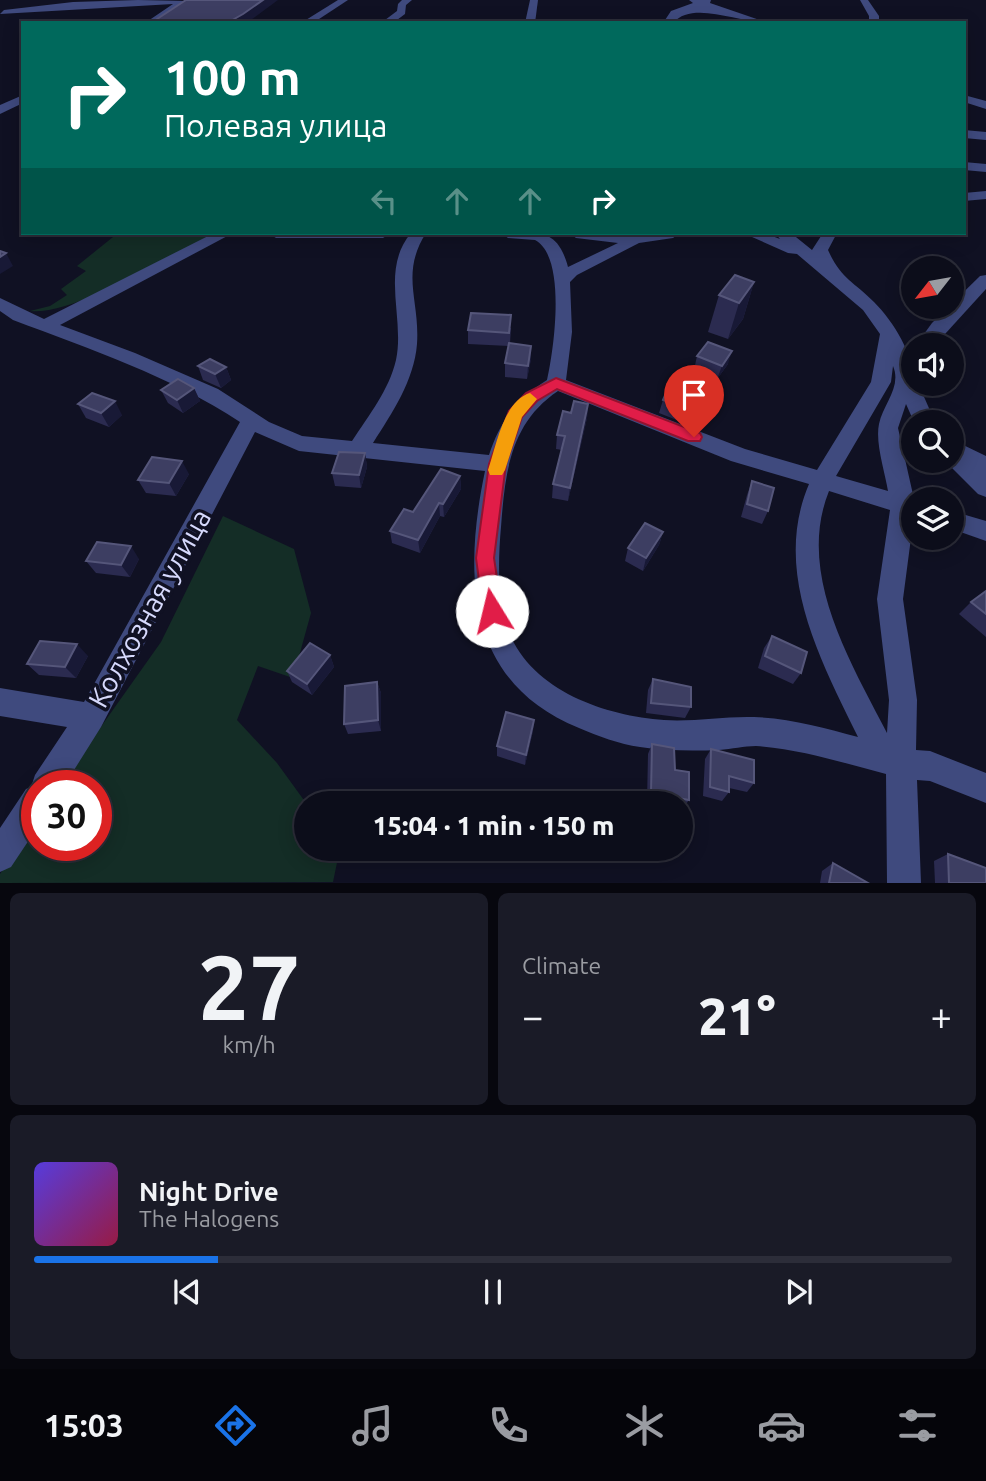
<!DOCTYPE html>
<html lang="en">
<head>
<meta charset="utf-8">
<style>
	body { margin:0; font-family:Ubuntu,sans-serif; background:#1a1b27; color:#f1f3f6; height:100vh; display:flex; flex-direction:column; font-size:26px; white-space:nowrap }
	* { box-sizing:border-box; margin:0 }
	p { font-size:23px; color:#9a9ca2 }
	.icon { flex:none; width:38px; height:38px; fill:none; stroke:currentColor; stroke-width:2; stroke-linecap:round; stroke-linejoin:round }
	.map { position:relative; height:883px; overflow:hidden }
	.side { display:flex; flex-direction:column; gap:10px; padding:10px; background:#07070e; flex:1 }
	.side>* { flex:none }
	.guide { position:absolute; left:21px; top:21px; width:945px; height:214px; border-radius:0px; box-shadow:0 4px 18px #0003,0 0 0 2px #2c2d39; background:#00695c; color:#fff; overflow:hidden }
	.needle { width:46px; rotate:239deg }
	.tools { position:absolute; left:901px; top:256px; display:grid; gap:14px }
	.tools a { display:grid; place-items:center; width:63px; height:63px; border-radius:50%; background:#0c0d1a; box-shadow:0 4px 18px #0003,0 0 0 2px #2c2d39; font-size:35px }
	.speed { position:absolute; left:21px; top:770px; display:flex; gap:14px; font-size:35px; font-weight:700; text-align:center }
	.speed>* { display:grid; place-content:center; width:91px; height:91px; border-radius:50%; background:#0c0d1a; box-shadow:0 4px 18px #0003,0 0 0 2px #2c2d39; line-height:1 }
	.speed .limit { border:10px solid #d22; background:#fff; color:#111 }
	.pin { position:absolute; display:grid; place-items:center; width:60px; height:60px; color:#fff; margin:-72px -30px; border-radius:50% 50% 50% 0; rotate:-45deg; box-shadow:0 0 7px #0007 }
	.pin .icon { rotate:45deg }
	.me { position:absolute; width:77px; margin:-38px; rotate:351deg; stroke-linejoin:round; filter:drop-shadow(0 0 5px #0008) }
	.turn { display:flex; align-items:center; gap:24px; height:147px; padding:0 28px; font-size:32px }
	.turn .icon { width:91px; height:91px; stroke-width:2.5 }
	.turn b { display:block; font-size:49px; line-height:60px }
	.lanes { display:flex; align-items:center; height:66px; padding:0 28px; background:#0003; justify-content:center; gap:35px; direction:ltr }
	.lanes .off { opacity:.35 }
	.big { font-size:52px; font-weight:800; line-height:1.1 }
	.side .tile { flex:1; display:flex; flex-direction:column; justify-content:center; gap:10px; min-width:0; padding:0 24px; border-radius:10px; background:#1a1b27 }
	.side .dial { align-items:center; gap:0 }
	.dial b { font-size:91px; line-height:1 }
	.song { display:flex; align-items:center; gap:21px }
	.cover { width:84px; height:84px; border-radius:10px; background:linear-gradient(135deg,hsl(250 70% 55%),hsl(340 70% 35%)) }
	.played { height:7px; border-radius:4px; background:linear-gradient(90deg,#1a73e8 20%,#2c2d39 20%) }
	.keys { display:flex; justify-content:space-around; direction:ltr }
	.heat { display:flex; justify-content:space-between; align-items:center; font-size:38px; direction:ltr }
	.side .tiles { flex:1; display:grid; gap:10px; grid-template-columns:1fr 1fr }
	.tile:last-child { grid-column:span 2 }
	.trip { position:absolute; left:294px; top:791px; width:399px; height:70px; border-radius:35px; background:#0c0d1a; box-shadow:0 4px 18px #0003,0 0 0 2px #2c2d39; font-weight:800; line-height:70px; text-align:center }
	.menu { display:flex; height:112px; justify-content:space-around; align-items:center; background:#05050a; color:#9a9ca2 }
	.menu .icon { width:49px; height:49px }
	.menu .current { color:#1a73e8 }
	.menu b { font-size:32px; color:#f1f3f6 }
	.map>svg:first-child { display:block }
</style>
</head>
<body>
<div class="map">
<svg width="986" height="883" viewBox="0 0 986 883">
	<rect width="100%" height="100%" fill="#101123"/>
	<!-- green -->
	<g fill="#142d26">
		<path d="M118 233H212C177 257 70 316 30 311L50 306 67 295 61 289 86 271 77 266Z"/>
		<polygon points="223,516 294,549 311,613 293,678 258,666 237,720 277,763 306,803 306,849 336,849 339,853 333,882 0,883 0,874 37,819 37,845 96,845 96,786 59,786 161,642"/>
	</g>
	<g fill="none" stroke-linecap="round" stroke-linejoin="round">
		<!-- minor -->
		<g fill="#3f4a7e" fill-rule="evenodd">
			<polygon points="138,0 188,1 157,23 145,23 173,4 0,14 4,10 73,2"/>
			<polygon points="338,0 348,0 313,23 301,23"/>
			<polygon points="402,0 412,0 406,5 405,14 393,23 381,23 397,11 398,4"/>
			<polygon points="530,0 538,0 535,23 525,23"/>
			<path d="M689 0H711L710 3 768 23C739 23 693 0 673 23H663L671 11 693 3Z"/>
			<polygon points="860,0 868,0 879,16 879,23 869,23 869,16"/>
			<polygon points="23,95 23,103 0,114 0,105"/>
			<polygon points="964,95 986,101 986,109 964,102"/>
			<polygon points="964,130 986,132 986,140 964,138"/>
			<polygon points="964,162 986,164 986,172 964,170"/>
			<polygon points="986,191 986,199 964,201 964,193"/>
			<path d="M214 233H233L60 325 135 353 218 389 269 422 302 436 352 441C369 415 389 390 396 360 405 317 380 270 411 233H426C400 274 420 300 417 344 414 381 392 413 373 443L489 455C500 421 517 399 547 380 554 349 567 257 535 240L508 238 501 233C537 233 557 226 568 267L618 243 576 238 569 233 629 235 680 233 673 238 639 243 577 275 570 282 572 332 566 380 745 449 817 470 871 382 880 334 863 310 797 254 788 253 743 233H764L780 239 775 233H791L812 250 823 233H837L828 250C841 279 853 281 874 302 894 322 914 355 914 383H918L935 422H914L906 404 898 428 914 499V515L903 599 917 700 916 750 930 751 986 773V803L930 781 917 780 921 883H887L886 774C844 763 800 749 756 746 744 746 732 749 719 750 693 751 666 751 640 747 619 744 598 736 579 728 466 682 463 576 485 471L299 451 255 432 101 727 64 786H37V828L11 867 0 872V828L26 789 31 787 35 775 67 727 0 716V688L84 702 240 422C170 376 90 349 13 320L0 311V298L44 319ZM893 366C902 387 883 404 879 424 875 443 885 472 888 491L836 476 891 382ZM558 391 731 461 809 484C772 571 820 659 858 737 825 728 789 718 754 717 724 716 694 722 664 720 606 716 532 691 509 632 497 599 498 561 501 527 505 473 510 423 558 391ZM829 491 890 510 877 599 889 700 887 733C850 661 796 573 829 491Z"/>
			<polygon points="268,233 391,233 383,238 276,238"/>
			<polygon points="986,275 986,289 935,345 916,345 932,323 980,276"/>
			<polygon points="957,442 986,456 986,497 978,494 944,460 952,460 952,444"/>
			<polygon points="952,511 986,521 986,541 952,529"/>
		</g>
	</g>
	<!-- wall -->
	<g fill="#2b2b50">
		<polygon points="754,282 743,319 728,339 708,332 719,295"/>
		<polygon points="511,328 510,343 531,359 527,379 505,377 505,363 509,346 468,344 468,330"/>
		<polygon points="697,356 728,364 717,379 694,370"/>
		<polygon points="198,366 226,367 231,380 221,388 203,380"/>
		<polygon points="194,388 200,401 183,413 168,403 161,390"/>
		<polygon points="663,400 699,408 692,426 659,413"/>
		<polygon points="78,404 122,415 109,427 86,418"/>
		<polygon points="588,404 587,418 568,501 552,498 553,484 562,450 556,449 557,435 571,413"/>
		<polygon points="365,453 367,467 361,488 335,486 332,473"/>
		<polygon points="189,474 176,496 146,493 138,480"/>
		<polygon points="460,476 461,489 444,517 440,516 420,553 392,543 390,531"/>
		<polygon points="752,481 768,511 762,524 741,517 747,495"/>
		<polygon points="663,532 659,545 643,571 625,561 628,548"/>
		<polygon points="139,559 130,577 96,573 86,561"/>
		<polygon points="986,591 986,637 959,614 971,602"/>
		<polygon points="772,636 801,673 793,684 758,668 764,648"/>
		<polygon points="330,655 334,667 312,695 292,682 287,671"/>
		<polygon points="88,656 76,678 39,675 27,664"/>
		<polygon points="653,679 691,707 685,718 646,713 648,690"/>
		<polygon points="377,682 381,693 381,731 348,734 344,724"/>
		<polygon points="534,720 533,731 525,765 497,756 497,746"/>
		<polygon points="652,744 675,770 689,800 683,808 681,808 681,803 655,803 647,802 648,754"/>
		<polygon points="711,749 754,783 747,792 729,788 729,792 722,801 703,796 705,759"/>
		<polygon points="948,854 986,883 935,883 934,861"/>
		<polygon points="833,863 868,883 820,883 822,871"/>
	</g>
	<!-- shaded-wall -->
	<g fill="#181936">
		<polygon points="263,0 278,0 247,23 227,23"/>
		<polygon points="6,253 13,266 0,274 0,257"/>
		<polygon points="754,282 743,319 728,339 739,303"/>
		<polygon points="531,346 531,359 527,379 528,366"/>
		<polygon points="732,351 728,364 717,379 722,366"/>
		<polygon points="226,367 231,380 221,388 215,374"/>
		<polygon points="194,388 200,401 183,413 177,400"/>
		<polygon points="704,395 699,408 692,426 696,412"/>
		<polygon points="115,401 122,415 109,427 101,413"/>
		<polygon points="588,404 587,418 568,501 570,488"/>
		<polygon points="365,453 367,467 361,488 359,475"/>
		<polygon points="182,461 189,474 176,496 169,483"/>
		<polygon points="460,476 461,489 444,517 443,504"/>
		<polygon points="439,503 440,516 420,553 418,540"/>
		<polygon points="663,532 659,545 643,571 646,558"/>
		<polygon points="131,546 139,559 130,577 121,565"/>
		<polygon points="77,644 88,656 76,678 65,667"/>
		<polygon points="330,655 334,667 312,695 307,684"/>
		<polygon points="377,682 381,693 381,731 378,720"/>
		<polygon points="534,720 533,731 525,765 526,755"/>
	</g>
	<!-- building -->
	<g fill="#3d3e62" stroke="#55567a" stroke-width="2">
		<polygon points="186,0 263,0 243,14 227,23 151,23"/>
		<polygon points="0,251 6,253 0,257"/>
		<polygon points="735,275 754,282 739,303 719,295"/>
		<polygon points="471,313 511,315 509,333 468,330"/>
		<polygon points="708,342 732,351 722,366 697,356"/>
		<polygon points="509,343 531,346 528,366 505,363"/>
		<polygon points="210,359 226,367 215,374 198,366"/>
		<polygon points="178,379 194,388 177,400 161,390"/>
		<polygon points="670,384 704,395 696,412 663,400"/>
		<polygon points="92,393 115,401 101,413 78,404"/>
		<polygon points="574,401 588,404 570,488 553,484 565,436 557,435 563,411 571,413"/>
		<polygon points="339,452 365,453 359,475 332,473"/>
		<polygon points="152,457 182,461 169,483 138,480"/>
		<polygon points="441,469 460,476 443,504 439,503 418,540 390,531 404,509 413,512"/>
		<polygon points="752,481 774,488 768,511 747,504"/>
		<polygon points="645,523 663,532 646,558 628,548"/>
		<polygon points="97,542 131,546 121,565 86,561"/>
		<polygon points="986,591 986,614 971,602"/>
		<polygon points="772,636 807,652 801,673 765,656"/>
		<polygon points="40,641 77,644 65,667 27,664"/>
		<polygon points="310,643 330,655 307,684 287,671"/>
		<polygon points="653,679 691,687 691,707 651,703"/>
		<polygon points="377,682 378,720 344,724 345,686"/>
		<polygon points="506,712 534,720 526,755 497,746"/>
		<polygon points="652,744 674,748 675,770 689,772 689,800 651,793"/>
		<polygon points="711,749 754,760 754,783 729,776 729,792 710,787"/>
		<polygon points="948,854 986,868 986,883 949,883"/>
		<polygon points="833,863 868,883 829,883"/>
	</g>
	<!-- route -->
	<polygon fill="#e11d48" stroke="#92132f" stroke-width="2" points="556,378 700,433 702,437 700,441 688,441 557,389 537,401 522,417 506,464 494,558 502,611 499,617 492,620 485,617 483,611 476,558 489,464 509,411 526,393"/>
	<!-- slow -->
	<path fill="#f59e0b" d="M530 393 537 399 522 417 505 470 502 475H490L488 470C496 447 503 401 530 393Z"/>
	<g text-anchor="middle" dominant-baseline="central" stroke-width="7" stroke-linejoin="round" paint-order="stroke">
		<!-- near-street labels -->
		<g font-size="28" fill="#d6d9fc" stroke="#101123">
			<text transform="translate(149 608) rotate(-61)">Колхозная улица</text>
		</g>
	</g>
</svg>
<div class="tools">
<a><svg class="needle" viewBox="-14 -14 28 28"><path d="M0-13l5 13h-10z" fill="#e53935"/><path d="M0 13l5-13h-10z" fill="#9a9ca2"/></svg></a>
<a><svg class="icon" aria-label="sound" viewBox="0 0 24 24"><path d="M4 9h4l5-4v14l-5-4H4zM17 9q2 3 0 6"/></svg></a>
<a><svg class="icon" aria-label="search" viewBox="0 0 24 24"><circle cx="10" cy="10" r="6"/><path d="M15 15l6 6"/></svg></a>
<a><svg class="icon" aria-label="layers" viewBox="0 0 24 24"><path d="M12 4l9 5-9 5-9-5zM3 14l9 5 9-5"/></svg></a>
</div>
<div class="speed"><div class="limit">30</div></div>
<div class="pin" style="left:694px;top:437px;background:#d93025"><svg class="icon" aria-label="arrive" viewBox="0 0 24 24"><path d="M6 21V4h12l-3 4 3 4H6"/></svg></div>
<svg class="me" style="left:492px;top:611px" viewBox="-20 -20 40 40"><circle r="19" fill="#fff"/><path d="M0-13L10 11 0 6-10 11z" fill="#e11d48"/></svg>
<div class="trip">15:04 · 1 min · 150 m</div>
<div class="guide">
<div class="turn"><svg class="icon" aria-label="right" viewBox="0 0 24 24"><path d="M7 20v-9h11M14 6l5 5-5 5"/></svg><div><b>100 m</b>Полевая улица</div></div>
<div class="lanes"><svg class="icon off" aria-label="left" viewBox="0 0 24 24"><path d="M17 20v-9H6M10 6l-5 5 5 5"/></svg><svg class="icon off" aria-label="ahead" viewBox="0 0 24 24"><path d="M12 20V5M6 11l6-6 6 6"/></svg><svg class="icon off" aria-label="ahead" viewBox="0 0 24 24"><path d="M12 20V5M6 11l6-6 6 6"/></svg><svg class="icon" aria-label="right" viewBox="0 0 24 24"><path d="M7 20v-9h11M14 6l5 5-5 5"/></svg></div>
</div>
</div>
<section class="side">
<div class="tiles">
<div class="tile dial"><b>27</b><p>km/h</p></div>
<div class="tile"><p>Climate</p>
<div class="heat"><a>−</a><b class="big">21°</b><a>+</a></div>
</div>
<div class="tile">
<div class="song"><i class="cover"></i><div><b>Night Drive</b><p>The Halogens</p></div></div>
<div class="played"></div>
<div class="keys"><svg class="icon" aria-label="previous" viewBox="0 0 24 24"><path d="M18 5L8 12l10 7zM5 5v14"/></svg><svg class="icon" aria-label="pause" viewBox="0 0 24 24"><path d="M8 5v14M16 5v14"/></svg><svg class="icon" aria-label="next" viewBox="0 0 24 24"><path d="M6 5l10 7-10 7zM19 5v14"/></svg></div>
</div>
</div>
</section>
<nav class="menu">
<b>15:03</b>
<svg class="icon current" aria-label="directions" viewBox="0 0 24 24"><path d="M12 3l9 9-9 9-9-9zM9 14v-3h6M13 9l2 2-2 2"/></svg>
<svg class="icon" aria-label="music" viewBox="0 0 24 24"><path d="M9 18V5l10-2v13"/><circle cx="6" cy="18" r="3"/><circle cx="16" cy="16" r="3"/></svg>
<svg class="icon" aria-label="phone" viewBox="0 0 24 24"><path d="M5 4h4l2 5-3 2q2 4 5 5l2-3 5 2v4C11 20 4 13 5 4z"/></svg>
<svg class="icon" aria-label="climate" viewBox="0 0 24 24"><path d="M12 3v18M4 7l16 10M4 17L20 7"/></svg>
<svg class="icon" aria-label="car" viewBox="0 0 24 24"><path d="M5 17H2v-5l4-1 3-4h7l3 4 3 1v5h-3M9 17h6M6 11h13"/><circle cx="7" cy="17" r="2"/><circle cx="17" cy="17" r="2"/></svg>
<svg class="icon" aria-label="filters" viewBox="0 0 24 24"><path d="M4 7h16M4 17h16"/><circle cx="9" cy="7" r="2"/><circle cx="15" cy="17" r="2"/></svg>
</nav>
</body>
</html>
